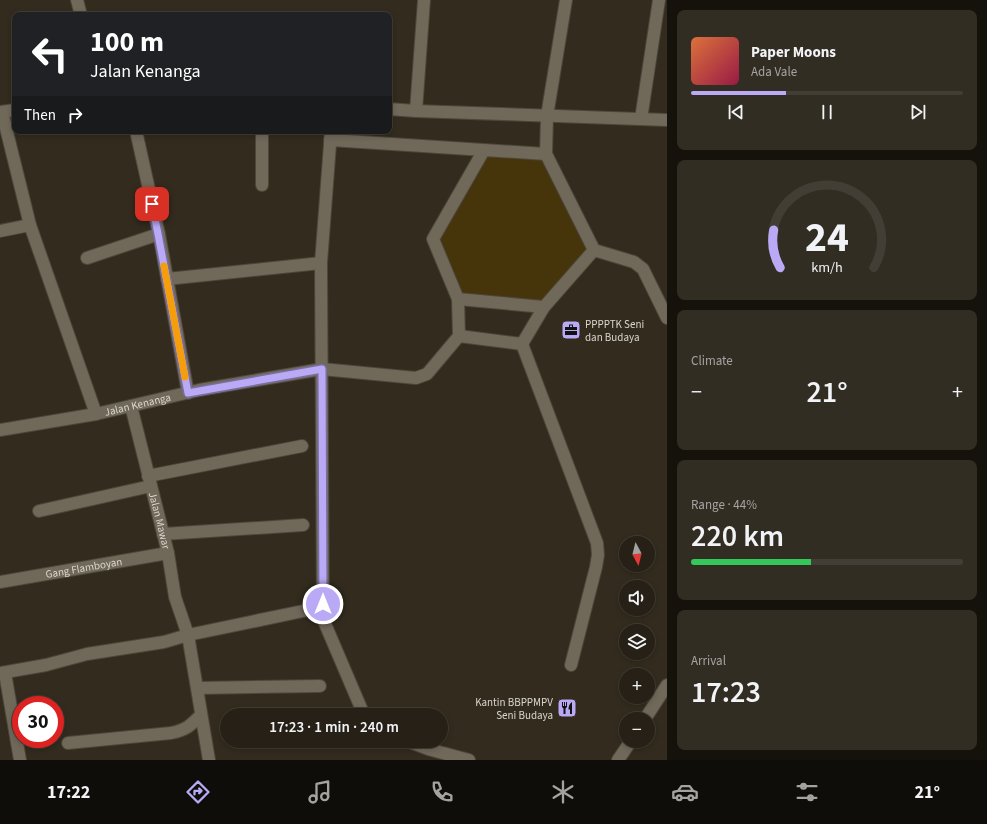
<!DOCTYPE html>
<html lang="en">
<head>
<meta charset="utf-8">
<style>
	body { margin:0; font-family:"Source Sans 3",sans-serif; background:#322d23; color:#f1f3f6; height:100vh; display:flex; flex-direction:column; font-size:15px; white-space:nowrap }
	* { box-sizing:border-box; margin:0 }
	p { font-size:13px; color:#a4a3a1 }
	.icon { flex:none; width:22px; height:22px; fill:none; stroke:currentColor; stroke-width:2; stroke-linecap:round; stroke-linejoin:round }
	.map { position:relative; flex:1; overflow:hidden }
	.drawer { display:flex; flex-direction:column; gap:10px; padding:10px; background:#15120c; width:320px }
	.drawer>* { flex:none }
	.hud { position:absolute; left:12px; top:12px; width:380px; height:122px; border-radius:8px; box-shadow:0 2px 6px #0003,0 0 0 1px #423e35; background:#202124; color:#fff; overflow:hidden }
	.needle { width:26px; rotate:173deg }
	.controls { position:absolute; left:619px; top:536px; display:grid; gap:8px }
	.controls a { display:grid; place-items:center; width:36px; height:36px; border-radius:50%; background:#262016; box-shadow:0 2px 6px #0003,0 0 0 1px #423e35; font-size:20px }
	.speed { position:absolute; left:12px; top:696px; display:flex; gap:8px; font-size:20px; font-weight:700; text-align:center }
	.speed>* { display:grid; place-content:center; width:52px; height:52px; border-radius:50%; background:#262016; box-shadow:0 2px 6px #0003,0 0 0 1px #423e35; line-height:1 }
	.speed .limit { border:6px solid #d22; background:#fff; color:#111 }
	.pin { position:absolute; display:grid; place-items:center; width:34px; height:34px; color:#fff; margin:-17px; border-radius:8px; box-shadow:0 2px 6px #0006 }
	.me { position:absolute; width:44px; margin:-22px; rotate:0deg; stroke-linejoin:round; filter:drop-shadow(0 0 3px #0008) }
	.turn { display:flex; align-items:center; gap:14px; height:84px; padding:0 12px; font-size:18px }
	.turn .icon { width:52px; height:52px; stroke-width:2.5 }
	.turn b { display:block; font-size:28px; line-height:34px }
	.then { display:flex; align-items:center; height:38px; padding:0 12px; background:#0003; gap:8px; font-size:15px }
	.big { font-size:30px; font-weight:600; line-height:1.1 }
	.drawer .widget { flex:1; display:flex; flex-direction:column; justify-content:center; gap:6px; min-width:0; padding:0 14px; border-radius:8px; background:#322d23 }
	.drawer .dial { align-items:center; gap:0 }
	.dial svg { height:104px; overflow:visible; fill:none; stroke:#423e35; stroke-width:7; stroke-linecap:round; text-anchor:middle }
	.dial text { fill:#f1f3f6; stroke:none }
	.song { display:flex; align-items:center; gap:12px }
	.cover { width:48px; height:48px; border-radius:6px; background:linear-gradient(135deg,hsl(20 70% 55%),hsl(340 70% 35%)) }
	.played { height:4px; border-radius:2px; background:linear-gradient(90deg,#baaaf6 35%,#423e35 35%) }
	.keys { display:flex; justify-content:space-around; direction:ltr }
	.heat { display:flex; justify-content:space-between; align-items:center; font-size:22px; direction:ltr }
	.charge { height:6px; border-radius:3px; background:linear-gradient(90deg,#34c759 44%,#423e35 0) }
	.trip { position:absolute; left:220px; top:708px; width:228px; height:40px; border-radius:20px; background:#262016; box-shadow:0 2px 6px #0003,0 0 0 1px #423e35; font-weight:600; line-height:40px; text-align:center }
	.menu { display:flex; height:64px; justify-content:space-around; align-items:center; background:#0f0d09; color:#a4a3a1 }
	.menu .icon { width:28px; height:28px }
	.menu .on { color:#baaaf6 }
	.menu b { font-size:18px; color:#f1f3f6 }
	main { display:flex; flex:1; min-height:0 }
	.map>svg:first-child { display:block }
</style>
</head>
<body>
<main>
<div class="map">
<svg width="667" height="760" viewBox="0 0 667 760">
	<rect width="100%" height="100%" fill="#322b1e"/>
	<!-- green -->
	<polygon fill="#46340b" points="484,150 546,154 594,250 544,307 458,299 433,239"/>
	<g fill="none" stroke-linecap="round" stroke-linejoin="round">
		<!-- minor casing -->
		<g stroke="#4c463b" stroke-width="14">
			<g id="minor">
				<polyline points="77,0 81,15"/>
				<polyline points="566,0 547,116 546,154 594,250 634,262 643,269 667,318"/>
				<polyline points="389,109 416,111 667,120"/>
				<polyline points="416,111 424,0"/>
				<polyline points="0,112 15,110"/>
				<polyline points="2,112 30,225 96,414"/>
				<polyline points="641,119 659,0"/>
				<polyline points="136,131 159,234 188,393"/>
				<polyline points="331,131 321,263 323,619 364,715"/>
				<polyline points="330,140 484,150"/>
				<polyline points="546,154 484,150 433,239 458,299 544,307 594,250"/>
				<polyline points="262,185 262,131"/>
				<polyline points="0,231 30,225"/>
				<polyline points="87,258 159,234"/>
				<polyline points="167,279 321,263"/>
				<polyline points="458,299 459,336"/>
				<polyline points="522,344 597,543 598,555 596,567 571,665"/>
				<polyline points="522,344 544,307"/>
				<path id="s1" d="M131 406 168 553 175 597 188 635 308 610"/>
				<path id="s2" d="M0 430 96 414 199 390 322 369 416 378 427 374 459 336 522 344"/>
				<polyline points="148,476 302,446"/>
				<polyline points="39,511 151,486"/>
				<polyline points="163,534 303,525"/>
				<path id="s3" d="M0 582 168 553"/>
				<polyline points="0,673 46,665 87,654 164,642 188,635 209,760"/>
				<polyline points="5,673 20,760"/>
				<polyline points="197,688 320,686"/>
				<polyline points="645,719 667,685"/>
				<polyline points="407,741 428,749 469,760"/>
				<path d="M68 743 171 733C186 730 190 726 201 715"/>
				<polyline points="618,760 631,741"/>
			</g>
		</g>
		<!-- minor -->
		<use href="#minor" stroke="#706859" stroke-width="12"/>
	</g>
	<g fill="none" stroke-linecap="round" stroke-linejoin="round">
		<!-- route casing -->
		<g stroke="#796ea0" stroke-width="10">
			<polyline id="route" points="152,204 158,234 188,393 322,369 323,604"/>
		</g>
		<!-- route -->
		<use href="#route" stroke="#baaaf6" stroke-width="7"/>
		<!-- slow -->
		<polyline stroke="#f59e0b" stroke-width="7" points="164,266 185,377"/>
	</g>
	<!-- icons -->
	<defs>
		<g id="office-square" transform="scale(1)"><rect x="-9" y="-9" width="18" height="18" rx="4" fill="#baaaf6" stroke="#322b1e"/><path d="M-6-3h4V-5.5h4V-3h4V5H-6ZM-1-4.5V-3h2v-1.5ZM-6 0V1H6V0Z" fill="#111"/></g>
		<g id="restaurant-square" transform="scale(1)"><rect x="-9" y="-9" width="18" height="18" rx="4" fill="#baaaf6" stroke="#322b1e"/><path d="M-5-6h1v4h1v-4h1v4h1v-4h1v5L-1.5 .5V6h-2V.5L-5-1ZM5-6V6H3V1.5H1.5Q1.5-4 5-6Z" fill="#111"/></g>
	</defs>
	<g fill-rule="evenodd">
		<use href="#office-square" x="571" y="330"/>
		<use href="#restaurant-square" x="567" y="708"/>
	</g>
	<g text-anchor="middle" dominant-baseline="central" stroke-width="4" stroke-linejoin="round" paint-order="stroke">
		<!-- poi labels -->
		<g font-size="11" fill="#dbd6ce" stroke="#322b1e" text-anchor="start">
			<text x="585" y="324">PPPPTK Seni<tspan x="585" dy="13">dan Budaya</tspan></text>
			<text x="553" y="702" text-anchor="end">Kantin BBPPMPV<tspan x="553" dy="13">Seni Budaya</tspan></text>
		</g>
		<!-- street labels -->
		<g font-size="11" fill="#dbd6ce" stroke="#322b1e">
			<text stroke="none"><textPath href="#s2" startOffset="140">Jalan Kenanga</textPath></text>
			<text stroke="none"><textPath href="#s1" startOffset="118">Jalan Mawar</textPath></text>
			<text stroke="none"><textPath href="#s3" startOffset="85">Gang Flamboyan</textPath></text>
		</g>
	</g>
</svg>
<div class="controls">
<a><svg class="needle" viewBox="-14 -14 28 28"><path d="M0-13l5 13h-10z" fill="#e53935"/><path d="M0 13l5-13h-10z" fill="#a4a3a1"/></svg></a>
<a><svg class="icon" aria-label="sound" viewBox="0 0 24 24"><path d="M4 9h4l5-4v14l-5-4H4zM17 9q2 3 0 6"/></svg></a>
<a><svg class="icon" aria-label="layers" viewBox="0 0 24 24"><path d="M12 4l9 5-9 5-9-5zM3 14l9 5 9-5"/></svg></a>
<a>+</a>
<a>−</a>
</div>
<div class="speed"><div class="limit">30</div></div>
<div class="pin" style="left:152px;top:204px;background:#d93025"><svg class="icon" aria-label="arrive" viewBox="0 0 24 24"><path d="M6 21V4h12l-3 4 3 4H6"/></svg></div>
<svg class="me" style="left:323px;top:604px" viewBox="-20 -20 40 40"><circle r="17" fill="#baaaf6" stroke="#fff" stroke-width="3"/><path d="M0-11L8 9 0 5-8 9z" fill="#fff"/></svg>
<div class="trip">17:23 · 1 min · 240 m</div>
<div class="hud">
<div class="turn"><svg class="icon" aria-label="left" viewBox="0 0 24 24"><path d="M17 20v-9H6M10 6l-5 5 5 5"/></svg><div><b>100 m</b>Jalan Kenanga</div></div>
<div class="then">Then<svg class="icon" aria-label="right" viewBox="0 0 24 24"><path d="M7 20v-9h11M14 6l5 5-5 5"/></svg></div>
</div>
</div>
<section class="drawer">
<div class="widget">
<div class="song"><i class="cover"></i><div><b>Paper Moons</b><p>Ada Vale</p></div></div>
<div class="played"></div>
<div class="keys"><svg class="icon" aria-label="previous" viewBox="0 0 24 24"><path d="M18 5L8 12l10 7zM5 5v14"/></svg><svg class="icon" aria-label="pause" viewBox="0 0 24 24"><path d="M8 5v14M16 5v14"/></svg><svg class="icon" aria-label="next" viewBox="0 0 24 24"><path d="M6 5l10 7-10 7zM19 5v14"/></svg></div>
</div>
<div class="widget dial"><svg viewBox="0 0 100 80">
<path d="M14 69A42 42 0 1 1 86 69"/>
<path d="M14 69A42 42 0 0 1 9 40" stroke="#baaaf6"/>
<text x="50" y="56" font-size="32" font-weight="700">24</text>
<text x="50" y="72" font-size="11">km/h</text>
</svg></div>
<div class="widget"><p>Climate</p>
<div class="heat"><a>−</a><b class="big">21°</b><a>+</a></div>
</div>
<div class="widget"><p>Range · 44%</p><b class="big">220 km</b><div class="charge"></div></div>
<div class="widget"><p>Arrival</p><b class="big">17:23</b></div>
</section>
</main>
<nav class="menu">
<b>17:22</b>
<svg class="icon on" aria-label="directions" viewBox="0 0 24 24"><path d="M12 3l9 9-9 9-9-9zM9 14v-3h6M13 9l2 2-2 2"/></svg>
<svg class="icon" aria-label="music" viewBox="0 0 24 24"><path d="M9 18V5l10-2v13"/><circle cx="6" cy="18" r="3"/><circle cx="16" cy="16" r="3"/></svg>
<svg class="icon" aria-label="phone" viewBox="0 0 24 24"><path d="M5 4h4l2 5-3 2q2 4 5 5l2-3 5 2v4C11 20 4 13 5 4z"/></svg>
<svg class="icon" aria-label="climate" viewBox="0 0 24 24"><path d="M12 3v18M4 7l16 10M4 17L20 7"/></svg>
<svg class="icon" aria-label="car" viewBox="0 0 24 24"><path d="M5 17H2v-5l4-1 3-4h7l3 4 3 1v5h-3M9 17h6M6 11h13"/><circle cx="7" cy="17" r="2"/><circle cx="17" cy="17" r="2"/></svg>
<svg class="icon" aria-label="filters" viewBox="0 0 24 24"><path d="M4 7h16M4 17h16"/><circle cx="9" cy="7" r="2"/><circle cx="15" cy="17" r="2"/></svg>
<b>21°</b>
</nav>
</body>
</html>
